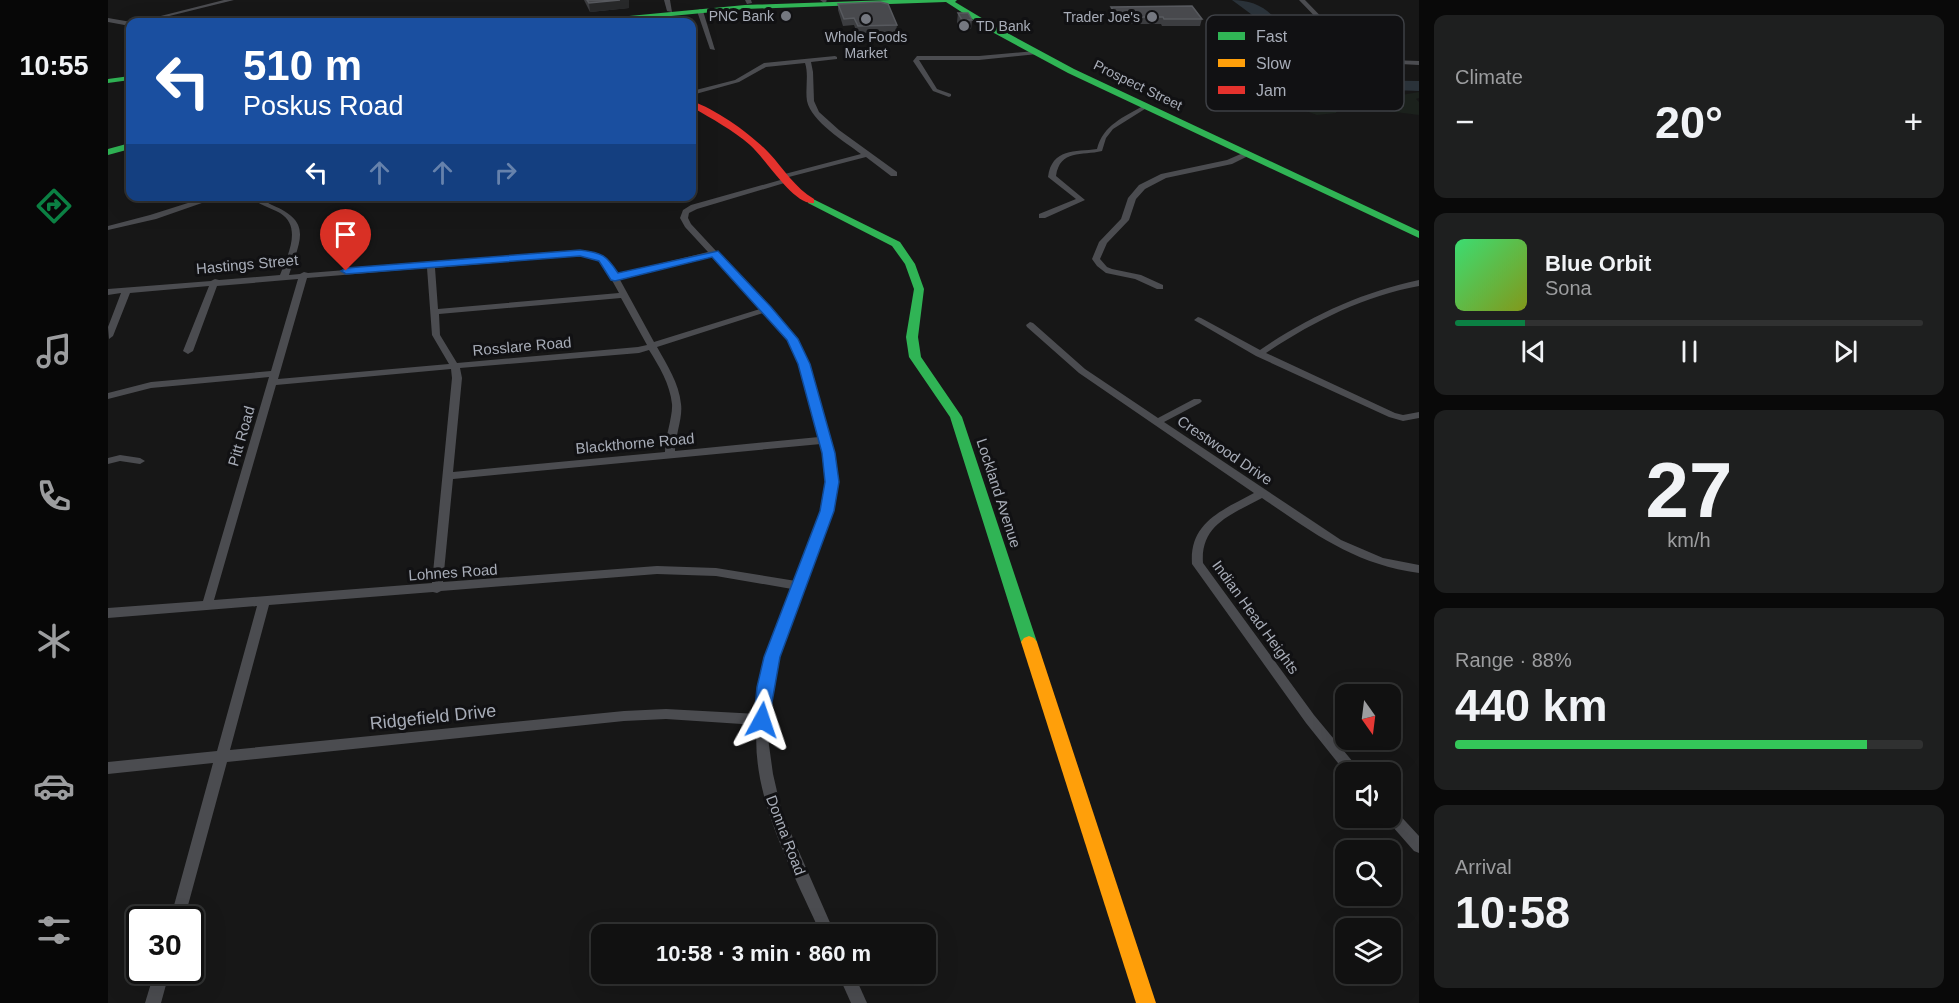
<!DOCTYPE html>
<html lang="en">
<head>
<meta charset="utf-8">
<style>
	body { margin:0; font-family:Arial,sans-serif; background:#1e1f1f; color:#f1f3f6; height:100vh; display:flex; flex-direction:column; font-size:22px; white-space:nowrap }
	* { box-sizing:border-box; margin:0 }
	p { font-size:20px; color:#9c9d9f }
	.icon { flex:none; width:33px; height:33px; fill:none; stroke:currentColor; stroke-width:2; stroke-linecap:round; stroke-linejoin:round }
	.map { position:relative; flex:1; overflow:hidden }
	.panel { display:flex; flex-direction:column; gap:15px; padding:15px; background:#090909; width:540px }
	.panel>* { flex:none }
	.guide { position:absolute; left:18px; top:18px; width:570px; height:183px; border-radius:12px; box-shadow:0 6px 24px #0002,0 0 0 2px #303131; background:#1a4fa0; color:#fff; overflow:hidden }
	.needle { width:39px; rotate:166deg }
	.buttons { position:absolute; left:1227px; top:684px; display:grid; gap:12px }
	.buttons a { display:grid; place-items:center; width:66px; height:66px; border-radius:12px; background:#111; box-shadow:0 6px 24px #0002,0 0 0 2px #303131; font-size:30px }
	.speed { position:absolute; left:18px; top:906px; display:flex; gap:12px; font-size:30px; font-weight:700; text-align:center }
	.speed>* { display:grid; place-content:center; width:78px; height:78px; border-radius:50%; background:#111; box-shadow:0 6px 24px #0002,0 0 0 2px #303131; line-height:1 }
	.speed .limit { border:3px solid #111; border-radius:9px; background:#fff; color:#111 }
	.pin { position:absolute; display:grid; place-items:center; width:51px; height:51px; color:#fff; margin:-62px -26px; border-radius:50% 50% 50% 0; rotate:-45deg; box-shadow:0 0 6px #0007 }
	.pin .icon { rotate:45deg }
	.me { position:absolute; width:66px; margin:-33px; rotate:5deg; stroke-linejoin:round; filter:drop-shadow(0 0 4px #0008) }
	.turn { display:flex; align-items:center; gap:21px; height:126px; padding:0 18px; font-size:27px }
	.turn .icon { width:78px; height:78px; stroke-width:2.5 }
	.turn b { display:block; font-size:42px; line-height:51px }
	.lanes { display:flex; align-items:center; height:57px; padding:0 18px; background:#0003; justify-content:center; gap:30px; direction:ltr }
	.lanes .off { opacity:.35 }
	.big { font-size:45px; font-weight:800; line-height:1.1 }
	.panel .tile { flex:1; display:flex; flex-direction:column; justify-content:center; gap:9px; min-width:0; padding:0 21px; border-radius:12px; background:#1e1f1f }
	.panel .dial { align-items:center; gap:0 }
	.dial b { font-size:78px; line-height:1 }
	.song { display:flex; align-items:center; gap:18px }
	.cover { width:72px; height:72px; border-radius:9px; background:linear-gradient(135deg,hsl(140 70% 55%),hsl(70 70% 35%)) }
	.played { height:6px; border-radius:3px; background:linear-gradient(90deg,#0b8043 15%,#303131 15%) }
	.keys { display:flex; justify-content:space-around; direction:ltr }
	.heat { display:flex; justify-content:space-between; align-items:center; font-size:33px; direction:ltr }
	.charge { height:9px; border-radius:4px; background:linear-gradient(90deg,#34c759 88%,#303131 0) }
	.trip { position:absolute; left:483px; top:924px; width:345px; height:60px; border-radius:12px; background:#111; box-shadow:0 6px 24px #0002,0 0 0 2px #303131; font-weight:800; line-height:60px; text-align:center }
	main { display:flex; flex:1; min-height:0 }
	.menu { display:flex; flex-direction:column; width:108px; justify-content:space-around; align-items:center; background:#070707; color:#9c9d9f }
	.menu .icon { width:42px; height:42px }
	.menu .on { color:#0b8043 }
	.menu b { font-size:27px; color:#f1f3f6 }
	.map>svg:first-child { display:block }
</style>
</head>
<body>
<main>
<nav class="menu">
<b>10:55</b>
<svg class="icon on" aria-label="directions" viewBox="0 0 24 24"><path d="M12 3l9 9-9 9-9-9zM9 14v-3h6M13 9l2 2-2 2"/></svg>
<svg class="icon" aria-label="music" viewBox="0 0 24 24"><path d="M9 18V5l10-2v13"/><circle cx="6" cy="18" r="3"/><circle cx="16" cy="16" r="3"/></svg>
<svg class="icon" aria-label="phone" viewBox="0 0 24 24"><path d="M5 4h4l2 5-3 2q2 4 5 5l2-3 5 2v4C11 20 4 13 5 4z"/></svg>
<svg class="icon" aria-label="climate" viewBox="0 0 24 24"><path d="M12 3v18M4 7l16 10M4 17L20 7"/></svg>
<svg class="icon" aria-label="car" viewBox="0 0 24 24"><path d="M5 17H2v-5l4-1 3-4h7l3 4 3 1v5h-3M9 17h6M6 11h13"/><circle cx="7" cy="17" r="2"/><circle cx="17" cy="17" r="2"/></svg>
<svg class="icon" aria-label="filters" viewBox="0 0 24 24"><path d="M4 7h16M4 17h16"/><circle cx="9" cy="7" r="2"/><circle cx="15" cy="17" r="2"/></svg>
</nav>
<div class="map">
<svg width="1311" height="1003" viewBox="0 0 1311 1003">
	<rect width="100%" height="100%" fill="#171717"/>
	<!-- green -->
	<polygon fill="#1b211c" points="1311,92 1311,98 1308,99 1311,102 1311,115 1240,106 1230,108 1228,113 1209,115 1198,111 1195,105 1202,96 1293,101 1293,95"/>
	<!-- water -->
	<path fill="#2a3239" d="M1124 0C1143 0 1160 7 1171 24V30L1167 35 1164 46 1145 61 1144 67 1151 74 1196 79 1311 81V91L1131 84 1112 78 1103 64C1121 53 1144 49 1150 25L1147 17Z"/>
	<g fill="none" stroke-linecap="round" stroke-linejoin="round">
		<!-- street -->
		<g fill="#4b4c50" fill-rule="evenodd">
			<polygon points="116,0 126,0 37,22 29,22"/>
			<polygon points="556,0 562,0 564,12 559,11"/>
			<polygon points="637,0 643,0 644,3 639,4"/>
			<polygon points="712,0 718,0 719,1 716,3"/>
			<polygon points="1191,0 1197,0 1254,59 1311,61 1311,65 1180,58 1180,56 1182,55 1247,58"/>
			<polygon points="592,9 595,11 607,50 602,49 589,11"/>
			<polygon points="0,18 23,22 22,26 0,22"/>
			<polygon points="927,51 929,52 929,54 871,60 811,60 829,89 843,94 843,96 841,97 825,91 805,61 809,56 871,56"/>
			<path d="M727 56 729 57V59L703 62 705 72 706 101 711 112 731 130 789 172V176H783L758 157 673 179V175L753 154C737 142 703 121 699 101 697 88 701 75 697 63L658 67 631 82 584 95V91L627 80 656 63Z"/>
			<path d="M1035 106 1040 107 1005 129 998 138 994 151C974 156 952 149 948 176L977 200 937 218H931V214L968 199 940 177C944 148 967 152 989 149 995 125 1016 117 1035 106Z"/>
			<polygon points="1135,153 1142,155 1124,164 1058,178 1037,189 1028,199 1021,220 999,243 992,259 999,267 1004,269 1033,275 1055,285 1055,289 1049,289 1027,279 998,273 989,266 984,259 991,242 1013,219 1020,198 1031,185 1053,174 1119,160"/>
			<path d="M676 179 683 181 589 209 581 213 580 218 583 224 659 306 662 307V310L687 337 701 364 728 463 729 482 724 511 666 671 660 738 665 774 674 813 727 934H713C685 871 642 796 649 725L558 719 516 721 119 762 76 920H62L105 763 0 774V762L109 751 149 606 0 618V608L95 601 161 377 43 388 0 399V393L43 382 163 371 190 279 109 286 85 351 80 354 75 351 101 286 22 293 5 336 1 339 0 327 13 293 0 295V289L103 281 107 279 111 280 172 275C179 257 195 227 172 213 162 207 151 206 143 196 152 196 156 201 164 205 205 222 192 240 181 275L192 274 196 272 200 273 465 252C489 253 496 251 509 274L600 252 577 227 572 218 575 210 583 205ZM465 256 484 257 495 264 511 293 330 309 327 268ZM604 256 652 309 546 342 511 278ZM319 268 324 335 341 364 170 379 199 278ZM513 298 539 345 530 347 349 363 332 335 331 314ZM655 313 680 340 691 364 711 437 567 451C567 436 575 418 573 404 571 383 559 365 549 347ZM541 350C551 366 562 384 564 404 565 416 557 437 557 452L345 472 354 378 352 368 531 353ZM343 369 344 378 324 583 106 600 168 385ZM713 444C716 456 719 468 719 481 717 515 699 549 688 581L608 568 549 566 335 582 345 479ZM549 574 608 576 684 589 654 671 650 714 558 709 516 711 122 750 161 605 325 592 329 593 333 591Z"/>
			<polygon points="102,196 114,196 48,219 0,230 0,226 42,215"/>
			<path d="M1311 280V286C1256 296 1204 322 1158 353L1287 413 1295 415 1311 412V418L1295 421 1281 417 1148 356 1086 320 1090 317 1093 318 1152 350C1200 317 1254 292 1311 280Z"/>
			<path d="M922 322 925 323 977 369 1050 418 1086 399H1092L1094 401 1092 403 1056 422 1233 540 1275 558 1311 565V573C1246 564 1207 534 1154 498 1125 514 1092 524 1095 563L1206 715 1250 768 1251 772 1238 773 1198 723 1084 564C1081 522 1115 510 1146 493L971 373 919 327 918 325Z"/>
			<polygon points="12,455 32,458 37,461 32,464 12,461 0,464 0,458"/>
			<polygon points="1282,808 1287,810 1311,836 1311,853 1306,851 1277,818 1282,818"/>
			<polygon points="47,970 62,970 53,1003 37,1003"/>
			<polygon points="730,974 746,974 759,1003 743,1003"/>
		</g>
		<!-- fast -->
		<g fill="#30b455" fill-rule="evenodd">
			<polygon points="781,0 849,0 847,2 892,29 966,69 1311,231 1311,238 960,73 886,33 838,2 637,9 500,22 448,22 452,20 496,16 500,18 637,5"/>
			<polygon points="22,76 22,80 0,83 0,79"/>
			<polygon points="22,143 22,149 0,155 0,149"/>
			<polygon points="703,198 792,242 807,264 816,289 810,337 813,357 854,417 929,642 926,646 921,648 916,646 913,642 842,417 801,357 798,337 806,289 797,264 784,246 700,203 700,199"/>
		</g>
		<!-- slow -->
		<polygon fill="#ff9f0a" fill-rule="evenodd" points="921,636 926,638 929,642 1048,1003 1028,1003 913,642 916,638"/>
		<!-- jam -->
		<path fill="#e5322d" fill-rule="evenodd" d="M584 101C609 110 643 134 661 153 676 169 687 188 706 199V203C686 206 658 159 642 145 625 130 604 119 584 107Z"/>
	</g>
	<!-- wall -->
	<g fill="#3c3d40">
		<polygon points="476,0 521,0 521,8 482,12"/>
		<polygon points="730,4 789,25 788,32 749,33 746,25 735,26 730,10"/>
		<polygon points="1003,7 1094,19 1092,26 1054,26 1053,24 1024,24 1022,21 1006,21 1002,14"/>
		<polygon points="850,13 864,20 863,29 853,30 849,22"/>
	</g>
	<!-- shaded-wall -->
	<polygon fill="#28292a" points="512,0 521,0 521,8 482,12 481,3"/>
	<!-- building -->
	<g fill="#48494d" stroke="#57595e" stroke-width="1.5">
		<polygon points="479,0 512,0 481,3"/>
		<polygon points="772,2 780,4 789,25 750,26 746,18 736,19 730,4"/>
		<polygon points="1084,6 1094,19 1056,19 1055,17 1026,17 1024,14 1008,14 1003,7"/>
		<polygon points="850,13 860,13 864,20 854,20"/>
	</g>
	<!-- route -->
	<path fill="#1a73e8" stroke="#114b97" stroke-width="1.5" d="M472 250C495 253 498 255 510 273L610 251 663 307 690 339 702 364 727 453 731 482 726 511 672 657 660 725 654 727 648 725 646 720 649 687 656 657 712 511 717 482 714 453 690 364 679 340 604 257 507 281 503 280 491 261 472 256 238 274 233 271 238 268Z"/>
	<!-- markers -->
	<g fill="#757880" stroke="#111113" stroke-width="2">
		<circle cx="678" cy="16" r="6"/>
		<circle cx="1044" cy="17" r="6"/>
		<circle cx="758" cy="19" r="6"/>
		<circle cx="856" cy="26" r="6"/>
	</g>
	<g text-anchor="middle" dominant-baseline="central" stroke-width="6" stroke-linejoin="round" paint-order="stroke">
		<!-- far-poi labels -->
		<g font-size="14" fill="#a8adb8" stroke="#111113" text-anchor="end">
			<text x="666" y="16">PNC Bank</text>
			<text x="1032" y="17">Trader Joe's</text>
			<text x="868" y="26" text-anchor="start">TD Bank</text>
			<text x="758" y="37" text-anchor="middle">Whole Foods<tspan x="758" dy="16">Market</tspan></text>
		</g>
		<!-- far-street labels -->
		<g font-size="14" fill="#a8adb8" stroke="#111113">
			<text transform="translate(1030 85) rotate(26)">Prospect Street</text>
		</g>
		<!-- street labels -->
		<g font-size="15" fill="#a8adb8" stroke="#111113">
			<text transform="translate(139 264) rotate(-5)">Hastings Street</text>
			<text transform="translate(414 346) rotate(-5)">Rosslare Road</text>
			<text transform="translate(133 436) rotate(-74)">Pitt Road</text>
			<text transform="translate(527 443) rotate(-5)">Blackthorne Road</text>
			<text transform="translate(1117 450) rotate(34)">Crestwood Drive</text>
			<text transform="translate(891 493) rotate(72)">Lockland Avenue</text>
			<text transform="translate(345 572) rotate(-4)">Lohnes Road</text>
			<text transform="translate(1148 617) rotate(54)">Indian Head Heights</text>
			<text transform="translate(678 835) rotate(69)">Donna Road</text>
		</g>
		<!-- near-street labels -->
		<g font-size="18" fill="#a8adb8" stroke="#111113">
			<text transform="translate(325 717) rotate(-6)">Ridgefield Drive</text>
		</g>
	</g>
	<!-- legend -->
	<rect x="1098" y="15" width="198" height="96" rx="9" fill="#111113" stroke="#3e4045" stroke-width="1.5"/>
	<rect x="1110" y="32" width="27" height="8" fill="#30b455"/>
	<rect x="1110" y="59" width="27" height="8" fill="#ff9f0a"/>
	<rect x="1110" y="86" width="27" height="8" fill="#e5322d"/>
	<g font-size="16" fill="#a8adb8">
		<text x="1148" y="42">Fast</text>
		<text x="1148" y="69">Slow</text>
		<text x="1148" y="96">Jam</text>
	</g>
</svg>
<div class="buttons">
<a><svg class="needle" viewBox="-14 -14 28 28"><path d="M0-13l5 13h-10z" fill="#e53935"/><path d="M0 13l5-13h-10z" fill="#9c9d9f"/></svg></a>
<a><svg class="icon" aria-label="sound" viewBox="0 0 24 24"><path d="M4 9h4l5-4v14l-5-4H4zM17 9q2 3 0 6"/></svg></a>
<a><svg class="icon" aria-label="search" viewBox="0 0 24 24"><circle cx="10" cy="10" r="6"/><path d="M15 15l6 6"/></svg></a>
<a><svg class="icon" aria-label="layers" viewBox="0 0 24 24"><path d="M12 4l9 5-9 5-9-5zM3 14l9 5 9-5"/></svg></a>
</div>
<div class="speed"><div class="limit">30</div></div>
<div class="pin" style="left:238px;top:271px;background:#d93025"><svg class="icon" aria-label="arrive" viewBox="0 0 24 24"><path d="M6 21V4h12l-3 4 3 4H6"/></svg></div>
<svg class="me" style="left:654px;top:720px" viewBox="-20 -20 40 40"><path d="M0-17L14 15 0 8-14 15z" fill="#1a73e8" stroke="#fff" stroke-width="4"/></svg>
<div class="trip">10:58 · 3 min · 860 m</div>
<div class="guide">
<div class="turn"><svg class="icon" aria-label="left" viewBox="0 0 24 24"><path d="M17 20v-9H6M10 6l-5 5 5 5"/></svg><div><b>510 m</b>Poskus Road</div></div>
<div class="lanes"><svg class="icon" aria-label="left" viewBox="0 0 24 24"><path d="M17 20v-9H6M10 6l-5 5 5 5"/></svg><svg class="icon off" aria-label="ahead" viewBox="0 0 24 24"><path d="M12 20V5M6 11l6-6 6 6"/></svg><svg class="icon off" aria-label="ahead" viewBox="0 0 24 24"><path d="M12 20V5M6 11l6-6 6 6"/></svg><svg class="icon off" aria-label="right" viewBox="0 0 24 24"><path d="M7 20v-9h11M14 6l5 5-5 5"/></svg></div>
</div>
</div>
<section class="panel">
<div class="tile"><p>Climate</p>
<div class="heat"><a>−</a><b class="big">20°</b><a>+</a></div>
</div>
<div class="tile">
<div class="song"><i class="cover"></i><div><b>Blue Orbit</b><p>Sona</p></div></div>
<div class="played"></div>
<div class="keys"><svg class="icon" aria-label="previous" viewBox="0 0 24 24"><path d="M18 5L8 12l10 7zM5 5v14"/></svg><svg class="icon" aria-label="pause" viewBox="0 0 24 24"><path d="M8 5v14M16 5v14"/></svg><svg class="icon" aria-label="next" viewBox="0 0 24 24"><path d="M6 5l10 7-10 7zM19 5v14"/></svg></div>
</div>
<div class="tile dial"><b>27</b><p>km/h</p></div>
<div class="tile"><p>Range · 88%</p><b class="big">440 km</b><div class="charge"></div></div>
<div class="tile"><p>Arrival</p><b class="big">10:58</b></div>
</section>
</main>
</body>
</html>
